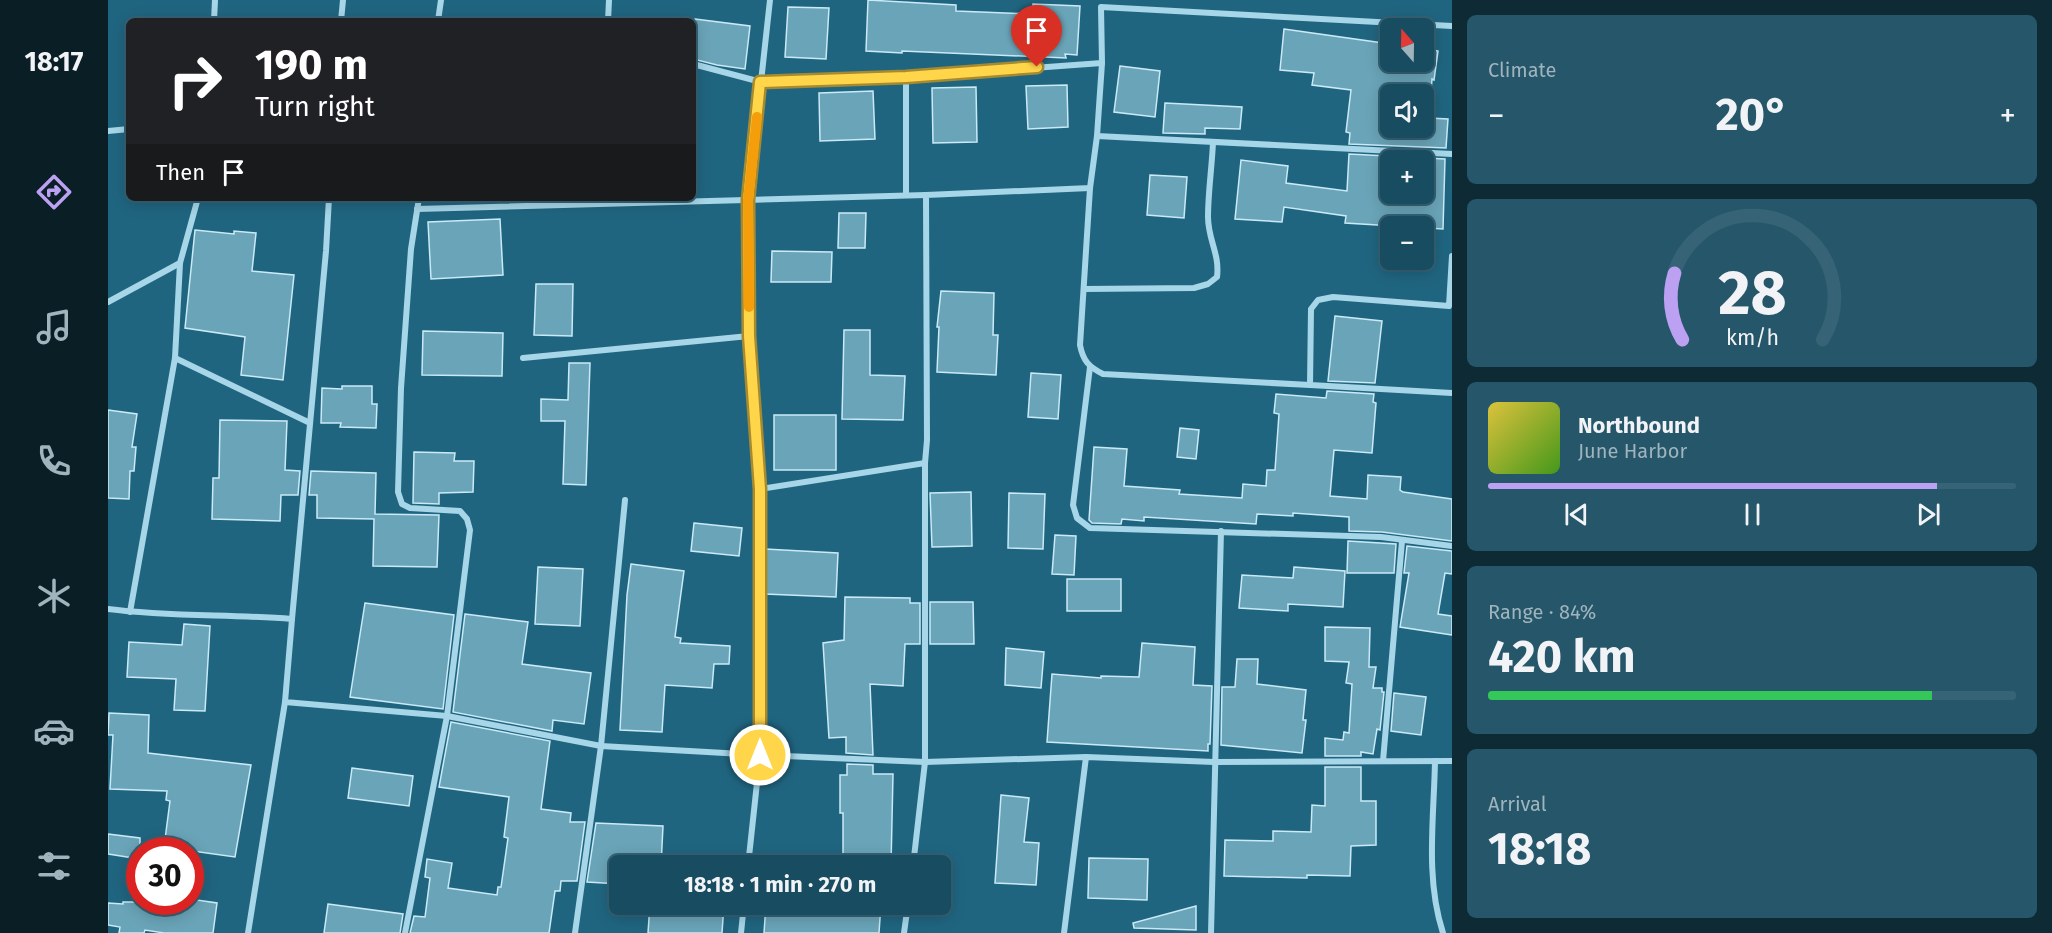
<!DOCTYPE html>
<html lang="en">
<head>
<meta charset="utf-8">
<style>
	body { margin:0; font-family:"Fira Sans",sans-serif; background:#255669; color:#f1f3f6; height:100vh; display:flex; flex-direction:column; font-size:22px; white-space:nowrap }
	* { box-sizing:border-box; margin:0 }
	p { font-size:20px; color:#9fb4bd }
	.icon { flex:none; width:33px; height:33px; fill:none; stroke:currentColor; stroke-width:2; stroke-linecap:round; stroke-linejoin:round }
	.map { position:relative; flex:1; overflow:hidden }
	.panel { display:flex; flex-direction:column; gap:15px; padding:15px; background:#0d2a35; width:600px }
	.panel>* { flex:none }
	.top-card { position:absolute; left:18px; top:18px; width:570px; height:183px; border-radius:9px; box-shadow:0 3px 15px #0003,0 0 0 2px #366375; background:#202124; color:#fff; overflow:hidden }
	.needle { width:39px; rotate:340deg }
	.tools { position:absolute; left:1272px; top:18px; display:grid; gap:12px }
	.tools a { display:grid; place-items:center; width:54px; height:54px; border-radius:9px; background:#184c60; box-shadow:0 3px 15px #0003,0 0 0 2px #366375; font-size:30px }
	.speed { position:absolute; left:18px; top:837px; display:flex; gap:12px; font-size:30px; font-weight:700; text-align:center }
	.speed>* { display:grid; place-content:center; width:78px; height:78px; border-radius:50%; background:#184c60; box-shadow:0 3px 15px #0003,0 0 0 2px #366375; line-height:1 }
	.speed .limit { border:9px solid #d22; background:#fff; color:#111 }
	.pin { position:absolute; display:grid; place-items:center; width:51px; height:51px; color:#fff; margin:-62px -26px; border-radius:50% 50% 50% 0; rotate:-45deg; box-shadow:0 0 6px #0007 }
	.pin .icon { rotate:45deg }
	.me { position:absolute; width:66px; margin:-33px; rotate:0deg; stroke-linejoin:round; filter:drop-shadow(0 0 4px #0008) }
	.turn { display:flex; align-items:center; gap:21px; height:126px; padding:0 30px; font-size:27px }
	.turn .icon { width:78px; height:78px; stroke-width:2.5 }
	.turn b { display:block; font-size:42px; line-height:51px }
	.then { display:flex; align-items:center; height:57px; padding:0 30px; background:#0003; gap:12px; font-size:22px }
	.big { font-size:45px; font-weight:700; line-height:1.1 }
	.panel .card { flex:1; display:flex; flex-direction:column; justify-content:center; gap:9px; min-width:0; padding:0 21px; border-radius:9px; background:#255669 }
	.panel .dial { align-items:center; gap:0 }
	.dial svg { height:156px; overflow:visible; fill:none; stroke:#366375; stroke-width:7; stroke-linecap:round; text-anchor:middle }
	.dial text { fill:#f1f3f6; stroke:none }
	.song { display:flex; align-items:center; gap:18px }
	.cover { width:72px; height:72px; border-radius:9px; background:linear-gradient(135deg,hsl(50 70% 55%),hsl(100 70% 35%)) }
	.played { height:6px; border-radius:3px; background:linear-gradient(90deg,#bca0f2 85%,#366375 85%) }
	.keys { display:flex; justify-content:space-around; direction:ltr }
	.heat { display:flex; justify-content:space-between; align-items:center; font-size:33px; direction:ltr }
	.charge { height:9px; border-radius:4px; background:linear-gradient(90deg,#34c759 84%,#366375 0) }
	.trip { position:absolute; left:501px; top:855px; width:342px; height:60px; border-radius:9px; background:#184c60; box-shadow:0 3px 15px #0003,0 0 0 2px #366375; font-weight:700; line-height:60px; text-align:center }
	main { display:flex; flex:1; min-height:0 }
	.tab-bar { display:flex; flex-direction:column; width:108px; justify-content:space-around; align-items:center; background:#0a1e26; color:#9fb4bd }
	.tab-bar .icon { width:42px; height:42px }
	.tab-bar .current { color:#bca0f2 }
	.tab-bar b { font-size:27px; color:#f1f3f6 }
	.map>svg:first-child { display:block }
</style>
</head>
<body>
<main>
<nav class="tab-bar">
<b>18:17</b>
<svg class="icon current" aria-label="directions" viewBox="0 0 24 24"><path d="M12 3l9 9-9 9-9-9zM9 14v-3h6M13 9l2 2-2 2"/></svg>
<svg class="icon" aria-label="music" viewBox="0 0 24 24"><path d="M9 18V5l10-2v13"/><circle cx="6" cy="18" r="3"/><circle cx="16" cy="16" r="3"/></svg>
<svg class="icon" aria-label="phone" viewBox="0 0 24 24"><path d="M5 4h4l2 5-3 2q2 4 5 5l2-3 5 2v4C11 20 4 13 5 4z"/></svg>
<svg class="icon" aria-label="climate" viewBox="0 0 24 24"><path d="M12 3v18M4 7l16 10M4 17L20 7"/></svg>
<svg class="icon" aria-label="car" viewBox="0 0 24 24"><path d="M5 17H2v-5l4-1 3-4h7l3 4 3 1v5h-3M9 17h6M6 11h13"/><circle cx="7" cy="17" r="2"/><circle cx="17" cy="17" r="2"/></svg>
<svg class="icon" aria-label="filters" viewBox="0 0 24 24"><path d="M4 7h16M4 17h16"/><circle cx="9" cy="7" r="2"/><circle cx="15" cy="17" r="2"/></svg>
</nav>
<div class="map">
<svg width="1344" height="933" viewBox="0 0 1344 933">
	<rect width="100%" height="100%" fill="#206580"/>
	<!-- building -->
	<g fill="#6aa4b8" stroke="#c9eaf6" stroke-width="1.5" fill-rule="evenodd">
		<polygon points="760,0 848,5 848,11 925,14 925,4 972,6 969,55 957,54 958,58 794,51 794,53 758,51"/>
		<polygon points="680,7 721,8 718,59 677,57"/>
		<polygon points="587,19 642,26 637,69 609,65 585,59"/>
		<path d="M1176 29 1282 44V62H1316V48L1330 51 1326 80 1324 79 1321 118 1340 119 1338 148 1241 144 1242 133 1238 132 1243 90 1204 85 1206 73 1172 70ZM1282 94H1316V128H1282Z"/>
		<polygon points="1012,66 1052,71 1047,117 1006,112"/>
		<polygon points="959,85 960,127 920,129 918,86"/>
		<polygon points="868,87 869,142 825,143 824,88"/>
		<polygon points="765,91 767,139 712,141 711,93"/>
		<polygon points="1057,103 1134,107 1132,129 1097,128 1097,134 1055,133"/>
		<path d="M1241 154 1337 159 1335 229 1237 223 1238 216 1176 207 1174 222 1127 219 1133 160 1180 166 1178 183 1239 191ZM1282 160H1316V194H1282Z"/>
		<polygon points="1042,175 1079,177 1076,218 1039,215"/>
		<polygon points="731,213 758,213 757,248 730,248"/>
		<polygon points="392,219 395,275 323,279 320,222"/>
		<polygon points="87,230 126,234 126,231 148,233 144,271 186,275 175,380 133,375 137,337 77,328"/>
		<polygon points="664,251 724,252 723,282 663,282"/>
		<polygon points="428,284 465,284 464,336 426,335"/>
		<polygon points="833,291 886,293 885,335 890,335 888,375 829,372 831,327 829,327"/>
		<polygon points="1227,316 1274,321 1267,383 1220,381"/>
		<polygon points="736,330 762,330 762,375 797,376 795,420 734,419"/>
		<polygon points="315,331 395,333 394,376 314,375"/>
		<polygon points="461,363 482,363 478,485 455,484 457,421 433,421 433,399 460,400"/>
		<polygon points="923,373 953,375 950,419 920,417"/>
		<polygon points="234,386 264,386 264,404 269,404 268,428 232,427 233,423 213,423 214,388 234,389"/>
		<polygon points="1219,391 1266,394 1265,402 1268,403 1264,453 1226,450 1222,496 1259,499 1260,475 1293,477 1292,490 1295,492 1344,499 1344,541 1274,532 1241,531 1241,517 1185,513 1185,516 1149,514 1148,524 1036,517 1036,521 1014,519 1013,524 984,523 981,520 986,447 1019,449 1016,486 1072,490 1071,494 1134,498 1135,484 1158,486 1159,470 1167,470 1171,414 1166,413 1168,394 1218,398"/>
		<polygon points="0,410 29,414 24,447 28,447 26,471 22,471 21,499 0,498"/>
		<rect x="666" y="415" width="62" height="55"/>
		<polygon points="112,420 179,421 177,470 192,471 190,495 173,495 172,521 104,519 105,478 111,478"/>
		<polygon points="1072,428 1091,430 1088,459 1069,457"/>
		<polygon points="306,452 347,453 346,461 366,461 365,492 331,493 331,504 305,503"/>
		<polygon points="203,471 268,473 267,514 331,515 329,567 265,566 266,519 209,518 209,495 201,495"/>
		<polygon points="863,492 864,546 824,547 822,493"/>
		<polygon points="901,493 937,494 935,549 900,548"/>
		<polygon points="586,523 634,528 631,556 583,551"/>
		<polygon points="947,535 968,536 966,575 944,574"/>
		<polygon points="1240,541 1288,544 1286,573 1239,573"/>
		<polygon points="1299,546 1344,551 1344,574 1337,573 1330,614 1344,616 1344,635 1292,627 1301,573 1296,573"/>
		<polygon points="657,549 730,553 728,597 657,594"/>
		<polygon points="523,564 576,571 567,637 573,638 572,643 622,646 621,664 606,664 604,688 557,685 554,732 512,730 519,595"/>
		<polygon points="430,567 475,569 472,626 427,624"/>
		<polygon points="1186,567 1237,571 1235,607 1180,604 1180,611 1131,608 1134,575 1185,578"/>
		<rect x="959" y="579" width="54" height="32"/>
		<polygon points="737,597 802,598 802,603 812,603 812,644 797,644 795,686 762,684 765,755 738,753 738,737 721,738 715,643 736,640"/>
		<polygon points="822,602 865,602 866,644 822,644"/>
		<polygon points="257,603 346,615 335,709 242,697"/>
		<polygon points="357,614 420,622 414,664 483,673 476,724 445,720 444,731 345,712"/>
		<polygon points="76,624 102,626 97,711 66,710 68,679 19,677 21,642 74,645"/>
		<polygon points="1217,627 1262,628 1261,667 1268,667 1265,688 1274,688 1274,692 1276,692 1272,730 1269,729 1265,754 1253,752 1253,756 1217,756 1217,738 1235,740 1236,732 1241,733 1244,684 1238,683 1241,662 1217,661"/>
		<polygon points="1034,643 1087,647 1085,685 1104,686 1102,744 1100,744 1100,751 939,742 944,674 993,678 993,676 1031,677"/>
		<polygon points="898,648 936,652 933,688 897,685"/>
		<polygon points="1129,659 1150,659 1149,684 1198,690 1195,720 1198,720 1194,753 1113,745 1114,687 1127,687"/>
		<polygon points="1286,693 1318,697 1313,735 1283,731"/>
		<polygon points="1,713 41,715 40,753 143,765 127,857 56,847 62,801 58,800 59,791 2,789 5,735 0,735"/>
		<polygon points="343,722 442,741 433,809 463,813 462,822 477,822 469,881 453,881 452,891 447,891 441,933 302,933 306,916 317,917 322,878 317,877 319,859 344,863 340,888 389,895 390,887 393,887 400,838 396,837 401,797 331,787"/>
		<polygon points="739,764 765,765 765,774 785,774 783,866 735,866 735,813 732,813 732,775 739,775"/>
		<polygon points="1217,767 1253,767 1253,801 1268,801 1268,845 1243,846 1242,876 1199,875 1199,878 1116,876 1117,840 1165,841 1165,831 1203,832 1204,805 1217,806"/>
		<polygon points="244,768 305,776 301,806 240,798"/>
		<polygon points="893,795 921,798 916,842 931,843 928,885 887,883"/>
		<polygon points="488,823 555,826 553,866 512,866 512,884 479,882"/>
		<polygon points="0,834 32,838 32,859 0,854"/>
		<polygon points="981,858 1040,859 1039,900 980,898"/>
		<polygon points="82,899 109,903 105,933 56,933 37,930 36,933 11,933 12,927 0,925 0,903 15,904 15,902 40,902 40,905 78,910 80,902 82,902"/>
		<polygon points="220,904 295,914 292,933 216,933"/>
		<polygon points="542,904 616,904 614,933 540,933"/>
		<polygon points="658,904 773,904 771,933 656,933"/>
		<polygon points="1088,906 1088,930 1026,928 1025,923"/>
	</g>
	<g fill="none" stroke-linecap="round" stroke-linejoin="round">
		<!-- minor -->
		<g stroke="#a6d6e8" stroke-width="6">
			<polyline points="106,21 107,0"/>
			<polyline points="233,21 235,0"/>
			<polyline points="330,21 333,0"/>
			<polyline points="500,21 501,0"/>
			<polyline points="1344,26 993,7 994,63 989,136 1344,154"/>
			<polyline points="585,64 653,82 798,77 994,63"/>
			<polyline points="0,131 21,129"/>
			<path d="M982 188 972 345C975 361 981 367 995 374L1202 385"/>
			<polyline points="798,195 798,77"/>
			<polyline points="309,209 818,195"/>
			<polyline points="1344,256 1341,306 1225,297 1210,300 1203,309 1202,385 1344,393"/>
			<path d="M976 289 1086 288 1100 284 1109 277C1112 254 1100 240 1100 217 1100 192 1104 167 1105 142"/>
			<polyline points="0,302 72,263"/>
			<polyline points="67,358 202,423"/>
			<polyline points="415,358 641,336"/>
			<polyline points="982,367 965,505 969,518 982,528 1273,537 1344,546"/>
			<polyline points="652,489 641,336 640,200 662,0"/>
			<path d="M0 609C61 617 123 614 184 619L177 702 339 716 493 746 652 755 817 762 978 757 1106 762 1344 761"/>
			<polyline points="22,612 67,358 72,263 90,198"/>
			<polyline points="184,619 218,251 221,198"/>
			<polyline points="1275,761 1294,541"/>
			<path d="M1327 761C1326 818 1317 878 1335 933"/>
			<polyline points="640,866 652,755 652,489 817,463"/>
			<polyline points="805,866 817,762 817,463 819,440 818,195 982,188 989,136"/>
			<polyline points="140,933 177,702"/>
			<polyline points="297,933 339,716 362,530 359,519 352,511 302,508 294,504 290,492 293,388 303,249 311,198"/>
			<polyline points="467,933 493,746 517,500"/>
			<polyline points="633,933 636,904"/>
			<polyline points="796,933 800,904"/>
			<polyline points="956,933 978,757"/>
			<polyline points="1103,933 1113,531"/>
		</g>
	</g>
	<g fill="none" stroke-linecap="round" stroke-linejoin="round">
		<!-- route casing -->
		<g stroke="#a68a30" stroke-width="15">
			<polyline id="route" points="652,755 652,489 641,336 640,200 652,82 798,77 929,67"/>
		</g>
		<!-- route -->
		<use href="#route" stroke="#ffd54a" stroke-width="10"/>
		<!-- slow -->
		<polyline stroke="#f59e0b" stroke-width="10" points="641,307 640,200 649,117"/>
	</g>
</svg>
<div class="tools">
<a><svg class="needle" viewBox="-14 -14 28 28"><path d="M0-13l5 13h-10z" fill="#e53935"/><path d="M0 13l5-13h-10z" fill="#9fb4bd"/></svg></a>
<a><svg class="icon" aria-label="sound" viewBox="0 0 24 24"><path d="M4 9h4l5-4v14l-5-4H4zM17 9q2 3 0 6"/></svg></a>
<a>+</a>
<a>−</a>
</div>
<div class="speed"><div class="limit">30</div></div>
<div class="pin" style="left:929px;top:67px;background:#d93025"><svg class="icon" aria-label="arrive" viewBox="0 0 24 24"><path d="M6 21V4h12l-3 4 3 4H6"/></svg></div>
<svg class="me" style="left:652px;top:755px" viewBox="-20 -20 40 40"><circle r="17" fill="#ffd54a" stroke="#fff" stroke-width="3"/><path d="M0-11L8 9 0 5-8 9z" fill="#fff"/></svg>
<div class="trip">18:18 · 1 min · 270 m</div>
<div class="top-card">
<div class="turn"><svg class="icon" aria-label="right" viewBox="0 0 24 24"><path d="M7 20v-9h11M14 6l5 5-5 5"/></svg><div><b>190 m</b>Turn right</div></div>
<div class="then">Then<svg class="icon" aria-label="arrive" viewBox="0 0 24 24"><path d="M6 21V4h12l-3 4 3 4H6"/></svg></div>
</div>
</div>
<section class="panel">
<div class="card"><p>Climate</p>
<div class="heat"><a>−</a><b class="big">20°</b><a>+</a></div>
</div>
<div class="card dial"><svg viewBox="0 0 100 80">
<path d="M14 69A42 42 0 1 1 86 69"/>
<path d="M14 69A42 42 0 0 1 10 35" stroke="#bca0f2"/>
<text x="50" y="56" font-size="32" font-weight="700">28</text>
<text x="50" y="72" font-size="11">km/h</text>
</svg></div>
<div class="card">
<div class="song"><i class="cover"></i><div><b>Northbound</b><p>June Harbor</p></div></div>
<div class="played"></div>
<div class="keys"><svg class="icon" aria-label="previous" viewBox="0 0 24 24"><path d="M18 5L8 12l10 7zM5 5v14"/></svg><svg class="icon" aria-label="pause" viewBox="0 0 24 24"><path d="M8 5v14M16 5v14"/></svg><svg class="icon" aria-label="next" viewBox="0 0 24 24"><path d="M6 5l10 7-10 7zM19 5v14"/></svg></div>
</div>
<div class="card"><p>Range · 84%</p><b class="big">420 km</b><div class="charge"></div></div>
<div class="card"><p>Arrival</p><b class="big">18:18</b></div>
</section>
</main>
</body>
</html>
